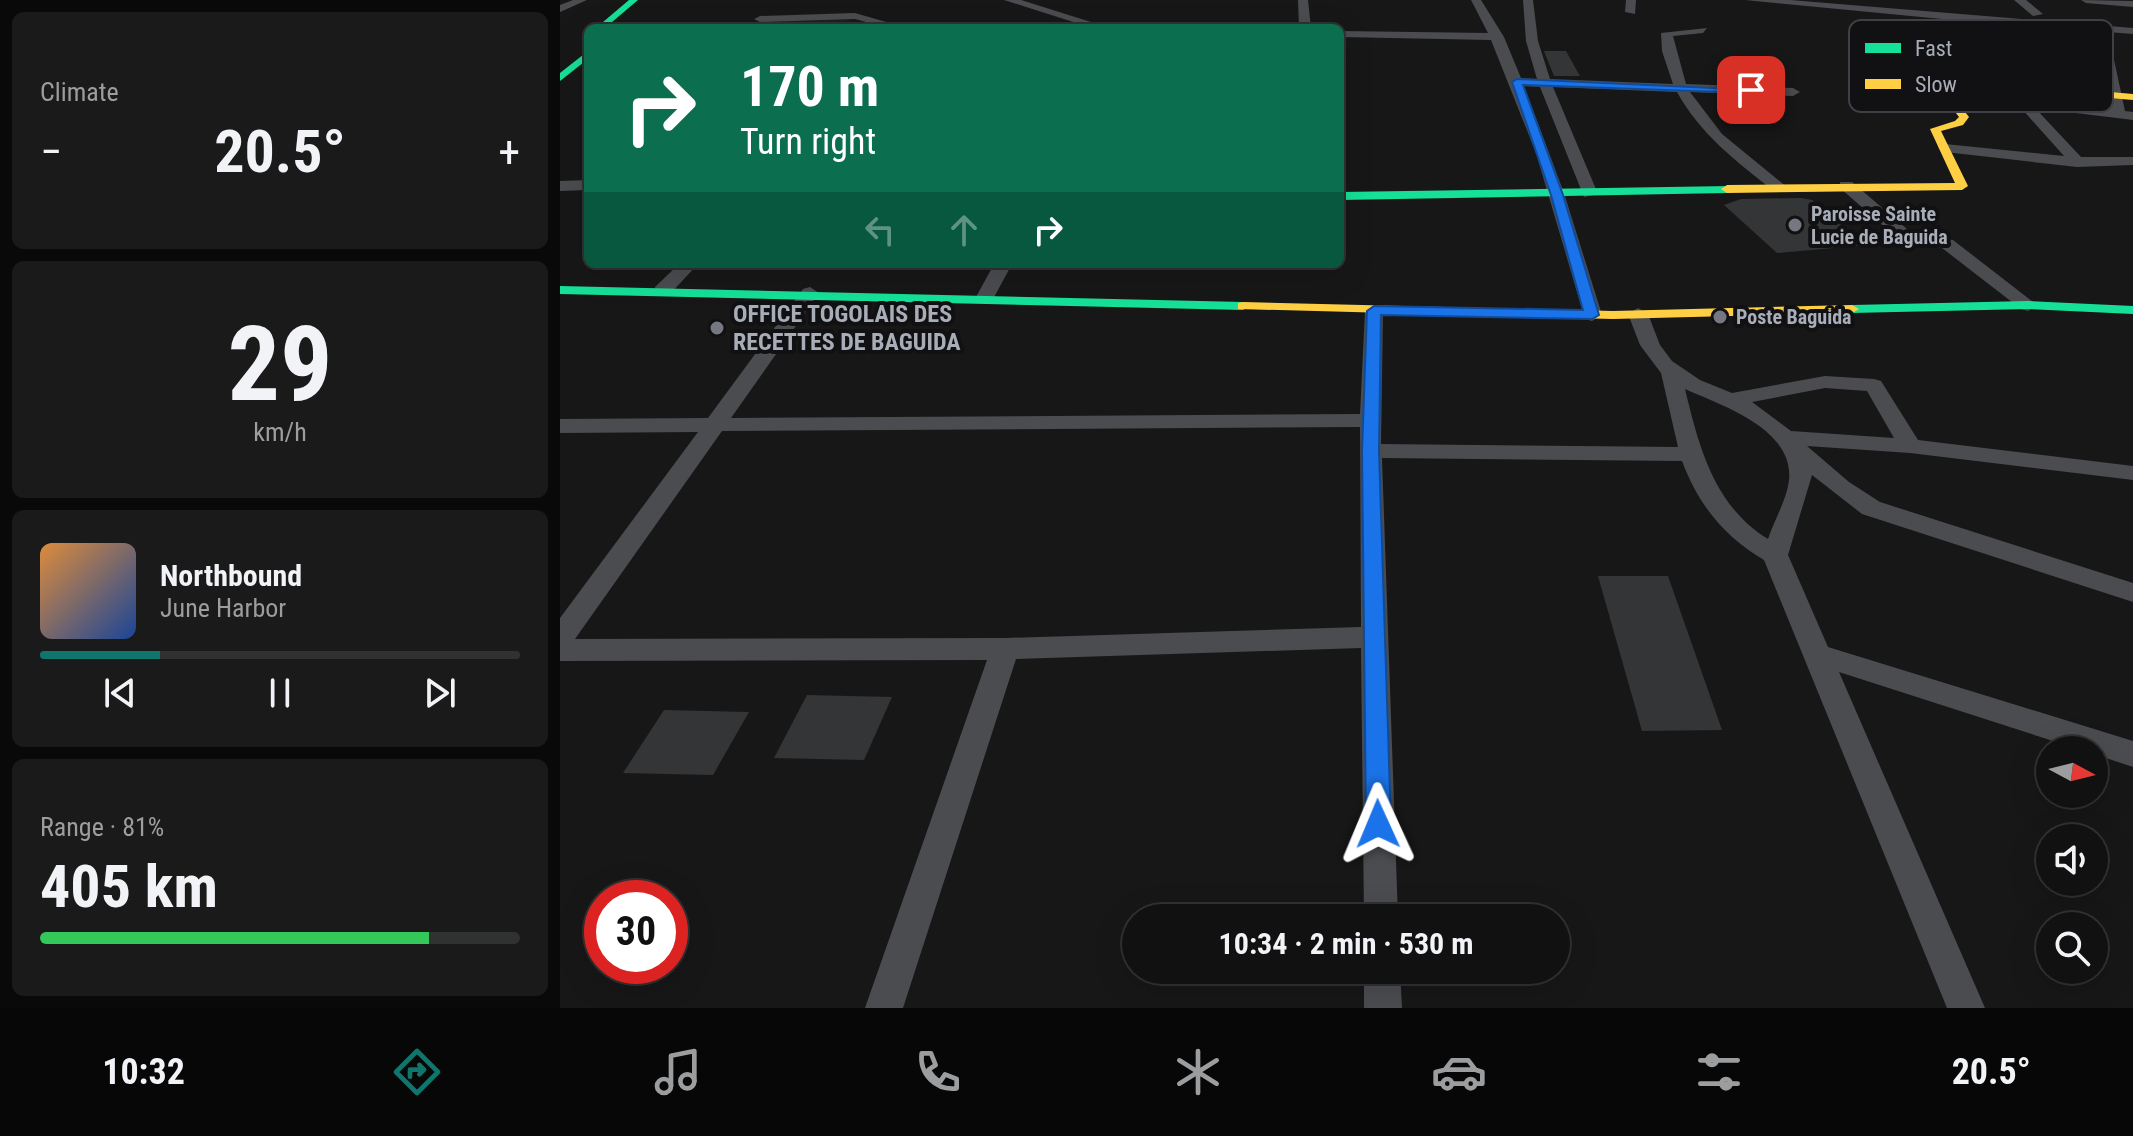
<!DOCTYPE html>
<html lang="en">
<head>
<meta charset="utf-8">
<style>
	body { margin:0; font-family:"Roboto Condensed",sans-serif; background:#1a1a1a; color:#f1f3f6; height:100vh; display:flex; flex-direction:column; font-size:30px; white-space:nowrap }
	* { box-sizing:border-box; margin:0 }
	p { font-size:26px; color:#9c9d9f }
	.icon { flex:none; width:44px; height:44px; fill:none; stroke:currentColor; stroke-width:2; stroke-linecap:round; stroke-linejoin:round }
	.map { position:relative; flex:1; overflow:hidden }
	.details { display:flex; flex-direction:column; gap:12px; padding:12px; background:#090909; width:560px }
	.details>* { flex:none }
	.top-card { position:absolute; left:24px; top:24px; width:760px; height:244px; border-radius:12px; box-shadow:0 8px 32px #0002,0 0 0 2px #303131; background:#0b6e4f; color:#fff; overflow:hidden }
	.needle { width:52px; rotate:97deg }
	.tools { position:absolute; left:1476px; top:736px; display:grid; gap:16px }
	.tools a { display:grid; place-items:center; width:72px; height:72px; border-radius:50%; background:#111; box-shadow:0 8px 32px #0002,0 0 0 2px #303131; font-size:40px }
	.speed { position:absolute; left:24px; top:880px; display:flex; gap:16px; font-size:40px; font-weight:700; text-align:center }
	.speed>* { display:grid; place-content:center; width:104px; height:104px; border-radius:50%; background:#111; box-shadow:0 8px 32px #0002,0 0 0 2px #303131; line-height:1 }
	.speed .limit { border:12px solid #d22; background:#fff; color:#111 }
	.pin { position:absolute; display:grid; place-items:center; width:68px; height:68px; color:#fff; margin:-34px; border-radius:16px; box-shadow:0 4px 12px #0006 }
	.me { position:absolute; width:88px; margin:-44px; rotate:359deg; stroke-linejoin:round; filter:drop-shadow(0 0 6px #0008) }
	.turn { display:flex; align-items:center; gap:28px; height:168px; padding:0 24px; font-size:36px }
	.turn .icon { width:104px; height:104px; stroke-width:2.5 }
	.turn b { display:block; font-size:56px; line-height:68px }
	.lanes { display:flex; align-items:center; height:76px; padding:0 24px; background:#0003; justify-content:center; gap:40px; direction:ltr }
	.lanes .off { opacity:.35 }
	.big { font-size:60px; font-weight:700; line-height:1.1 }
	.details .tile { flex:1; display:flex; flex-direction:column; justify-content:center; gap:12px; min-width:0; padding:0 28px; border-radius:12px; background:#1a1a1a }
	.details .dial { align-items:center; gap:0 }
	.dial b { font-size:104px; line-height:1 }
	.song { display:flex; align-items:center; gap:24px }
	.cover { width:96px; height:96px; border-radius:12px; background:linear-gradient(135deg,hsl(30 70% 55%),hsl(220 70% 35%)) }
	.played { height:8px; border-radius:4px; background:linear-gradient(90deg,#0f766e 25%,#303131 25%) }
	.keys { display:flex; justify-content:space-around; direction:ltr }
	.heat { display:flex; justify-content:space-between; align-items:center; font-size:44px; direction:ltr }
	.charge { height:12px; border-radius:6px; background:linear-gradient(90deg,#34c759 81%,#303131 0) }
	.trip { position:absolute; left:562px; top:904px; width:448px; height:80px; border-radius:40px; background:#111; box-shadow:0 8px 32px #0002,0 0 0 2px #303131; font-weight:700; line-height:80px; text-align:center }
	.tabs { display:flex; height:128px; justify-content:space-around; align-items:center; background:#070707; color:#9c9d9f }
	.tabs .icon { width:56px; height:56px }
	.tabs .active { color:#0f766e }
	.tabs b { font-size:36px; color:#f1f3f6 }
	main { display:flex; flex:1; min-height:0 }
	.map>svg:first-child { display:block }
</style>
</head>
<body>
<main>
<section class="details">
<div class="tile"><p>Climate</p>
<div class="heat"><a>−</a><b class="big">20.5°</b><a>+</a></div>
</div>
<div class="tile dial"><b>29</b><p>km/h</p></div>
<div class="tile">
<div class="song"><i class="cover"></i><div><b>Northbound</b><p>June Harbor</p></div></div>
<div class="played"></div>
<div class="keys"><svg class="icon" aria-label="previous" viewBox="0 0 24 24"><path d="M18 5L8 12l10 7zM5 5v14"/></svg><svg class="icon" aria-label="pause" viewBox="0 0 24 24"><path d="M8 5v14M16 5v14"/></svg><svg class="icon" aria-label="next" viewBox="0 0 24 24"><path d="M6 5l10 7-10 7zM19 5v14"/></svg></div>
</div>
<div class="tile"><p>Range · 81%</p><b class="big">405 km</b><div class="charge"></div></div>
</section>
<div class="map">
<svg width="1573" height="1008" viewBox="0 0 1573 1008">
	<rect width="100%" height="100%" fill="#171717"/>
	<!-- green -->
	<polygon fill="#1b211c" points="285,19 311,28 194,28 206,22"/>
	<!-- building -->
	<g fill="#343537">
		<polygon points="984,51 1006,51 1020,76 994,76"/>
		<polygon points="1241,198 1252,200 1307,245 1217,253 1164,205 1181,199"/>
		<polygon points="1038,576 1108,576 1162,730 1082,731"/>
		<polygon points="247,695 332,697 304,760 214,758"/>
		<polygon points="104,710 189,712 153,775 63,773"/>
	</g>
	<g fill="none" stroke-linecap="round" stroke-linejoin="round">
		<!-- street -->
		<g fill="#4b4c50" fill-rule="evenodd">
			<polygon points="13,0 27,0 0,12 0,5"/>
			<polygon points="444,0 461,0 550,28 532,28"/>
			<polygon points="738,0 748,0 751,28 739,28"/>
			<path d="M911 0H921L944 37 961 78 977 79 966 41 963 0H973L978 41 990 79 1113 84 1102 51 1101 33 1147 28 1143 33 1113 36 1126 84 1233 88 1240 92 1233 96 1130 92 1162 134 1228 188 1214 191C1177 162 1140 134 1117 92L993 87 1038 194 1024 197 980 87 964 86 1004 193 1042 315 1032 321 1025 319 976 153 931 40 780 37V31L928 33Z"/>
			<polygon points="1066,0 1076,0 1075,14 1065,12"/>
			<polygon points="1185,0 1230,0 1573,28 1573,34 1548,32 1565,111 1573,112 1573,120 1475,108 1521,157 1573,157 1573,165 1517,167 1385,152 1378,148 1385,144 1504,156 1453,99 1460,95 1551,109 1536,31 1394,20 1444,87 1437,91 1432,90 1382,19"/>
			<polygon points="1454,0 1466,0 1483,14 1473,16"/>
			<polygon points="1521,0 1573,1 1573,7 1526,3"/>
			<polygon points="295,13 347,28 328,28 295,19 200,22 194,19 200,16"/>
			<polygon points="28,180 28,190 0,191 0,181"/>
			<polygon points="1280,182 1292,182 1354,235 1393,240 1477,305 1468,311 1461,309 1382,248 1343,243 1280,188"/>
			<polygon points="119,264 138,264 109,295 95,295 95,287"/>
			<polygon points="434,264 452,264 432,301 418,301 416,297"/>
			<path d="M250 287 259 293 171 418 800 414 805 311 814 305 823 311 821 444 1118 447 1101 373 1080 345 1068 314 1078 308 1088 314 1100 345 1112 361 1140 380 1172 393 1265 376 1314 379 1321 381 1358 440 1573 466V480L1350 453 1247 446 1289 482 1320 502 1573 583V602L1302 514 1252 475 1228 555 1268 647 1573 741V767L1534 754V750H1521L1279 672 1425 1008H1387L1204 560C1164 536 1139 506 1122 461L822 458 838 918H804L801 648 456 659 343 1008H305L427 660 0 661V618L138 432 0 433V419L148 418 243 289ZM1265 388 1307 391 1334 438 1231 431 1192 402ZM1125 389C1163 406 1234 429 1229 480 1227 499 1214 521 1208 539 1154 506 1139 447 1125 389ZM800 427 801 627 445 638 15 639 162 431Z"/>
			<polygon points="804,970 840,970 842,1008 804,1008"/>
		</g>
		<!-- fast -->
		<g fill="#16e098" fill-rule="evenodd">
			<polygon points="69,0 78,0 45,28 36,28"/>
			<polygon points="28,51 28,59 0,81 0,73"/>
			<polygon points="1171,186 1173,189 1167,193 780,200 780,192"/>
			<polygon points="0,286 683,302 690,306 683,310 0,294"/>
			<polygon points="1468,301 1573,306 1573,314 1468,309 1292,313 1285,309 1292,305"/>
		</g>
		<!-- slow -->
		<g fill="#ffcf43" fill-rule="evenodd">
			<polygon points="1378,85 1468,85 1573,94 1573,100 1468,91 1388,90 1409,117 1403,125 1381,131 1408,186 1402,190 1167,193 1161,189 1167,185 1395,183 1370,129 1395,121 1399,117 1376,87"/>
			<polygon points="683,302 1053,311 1292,305 1299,309 1292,313 1053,319 678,309 678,303"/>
		</g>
	</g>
	<!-- route -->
	<polygon fill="#1a73e8" stroke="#114b97" stroke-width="2" points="957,79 1196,90 1191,93 963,85 1003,195 1039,315 1032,319 821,315 819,451 831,824 827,832 818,835 810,832 806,824 802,451 807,311 814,306 1023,310 991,195 952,82"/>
	<!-- markers -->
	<g fill="#757880" stroke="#111113" stroke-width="3">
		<circle cx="1235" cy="225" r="8"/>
		<circle cx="1160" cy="317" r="8"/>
		<circle cx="157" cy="328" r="8"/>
	</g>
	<g text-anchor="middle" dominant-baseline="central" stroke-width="8" stroke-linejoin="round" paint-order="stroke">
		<!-- far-poi labels -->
		<g font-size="20" font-weight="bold" fill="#a8adb8" stroke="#111113" text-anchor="start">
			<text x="1251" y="214">Paroisse Sainte<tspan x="1251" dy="23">Lucie de Baguida</tspan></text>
			<text x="1176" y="317">Poste Baguida</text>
		</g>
		<!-- poi labels -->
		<g font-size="24" font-weight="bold" fill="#a8adb8" stroke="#111113" text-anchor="start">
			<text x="173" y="314">OFFICE TOGOLAIS DES<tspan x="173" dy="28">RECETTES DE BAGUIDA</tspan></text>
		</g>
	</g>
	<!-- legend -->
	<rect x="1289" y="20" width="264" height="92" rx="12" fill="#111113" stroke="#3e4045" stroke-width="2"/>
	<rect x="1305" y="43" width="36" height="10" fill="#16e098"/>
	<rect x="1305" y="79" width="36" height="10" fill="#ffcf43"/>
	<g font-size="22" fill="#a8adb8">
		<text x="1355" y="56">Fast</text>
		<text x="1355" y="92">Slow</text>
	</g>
</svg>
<div class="tools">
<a><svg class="needle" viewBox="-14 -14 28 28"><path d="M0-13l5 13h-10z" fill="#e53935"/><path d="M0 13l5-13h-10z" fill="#9c9d9f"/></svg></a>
<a><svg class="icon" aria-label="sound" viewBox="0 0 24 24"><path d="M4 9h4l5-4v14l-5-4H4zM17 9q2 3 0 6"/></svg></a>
<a><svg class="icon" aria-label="search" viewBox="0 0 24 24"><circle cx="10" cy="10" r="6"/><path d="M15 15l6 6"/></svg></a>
</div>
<div class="speed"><div class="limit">30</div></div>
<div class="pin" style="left:1191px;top:90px;background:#d93025"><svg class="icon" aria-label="arrive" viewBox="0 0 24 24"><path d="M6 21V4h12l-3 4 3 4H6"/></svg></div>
<svg class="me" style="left:818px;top:824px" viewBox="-20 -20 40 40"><path d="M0-17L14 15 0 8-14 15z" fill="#1a73e8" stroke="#fff" stroke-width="4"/></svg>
<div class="trip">10:34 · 2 min · 530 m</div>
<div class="top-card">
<div class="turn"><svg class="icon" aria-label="right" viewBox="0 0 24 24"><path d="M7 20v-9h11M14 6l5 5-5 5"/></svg><div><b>170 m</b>Turn right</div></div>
<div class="lanes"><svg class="icon off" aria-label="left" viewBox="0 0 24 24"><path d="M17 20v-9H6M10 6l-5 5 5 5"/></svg><svg class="icon off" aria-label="ahead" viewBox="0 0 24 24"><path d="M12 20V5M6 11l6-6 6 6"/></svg><svg class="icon" aria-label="right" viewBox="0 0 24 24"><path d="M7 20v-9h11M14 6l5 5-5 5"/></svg></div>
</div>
</div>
</main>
<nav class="tabs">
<b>10:32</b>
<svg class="icon active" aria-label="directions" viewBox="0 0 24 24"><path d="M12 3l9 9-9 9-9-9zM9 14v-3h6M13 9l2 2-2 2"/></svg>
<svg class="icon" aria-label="music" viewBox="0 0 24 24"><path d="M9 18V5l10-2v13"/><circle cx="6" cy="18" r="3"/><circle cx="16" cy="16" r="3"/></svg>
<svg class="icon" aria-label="phone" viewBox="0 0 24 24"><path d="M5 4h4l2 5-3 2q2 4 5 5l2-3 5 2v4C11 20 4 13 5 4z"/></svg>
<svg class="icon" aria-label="climate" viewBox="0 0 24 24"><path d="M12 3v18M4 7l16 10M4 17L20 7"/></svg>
<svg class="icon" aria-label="car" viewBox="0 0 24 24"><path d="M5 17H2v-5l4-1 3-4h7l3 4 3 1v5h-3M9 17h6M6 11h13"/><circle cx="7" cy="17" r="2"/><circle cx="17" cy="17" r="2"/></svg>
<svg class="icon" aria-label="filters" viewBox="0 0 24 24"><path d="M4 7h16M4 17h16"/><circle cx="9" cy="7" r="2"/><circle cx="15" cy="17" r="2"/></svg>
<b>20.5°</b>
</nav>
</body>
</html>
